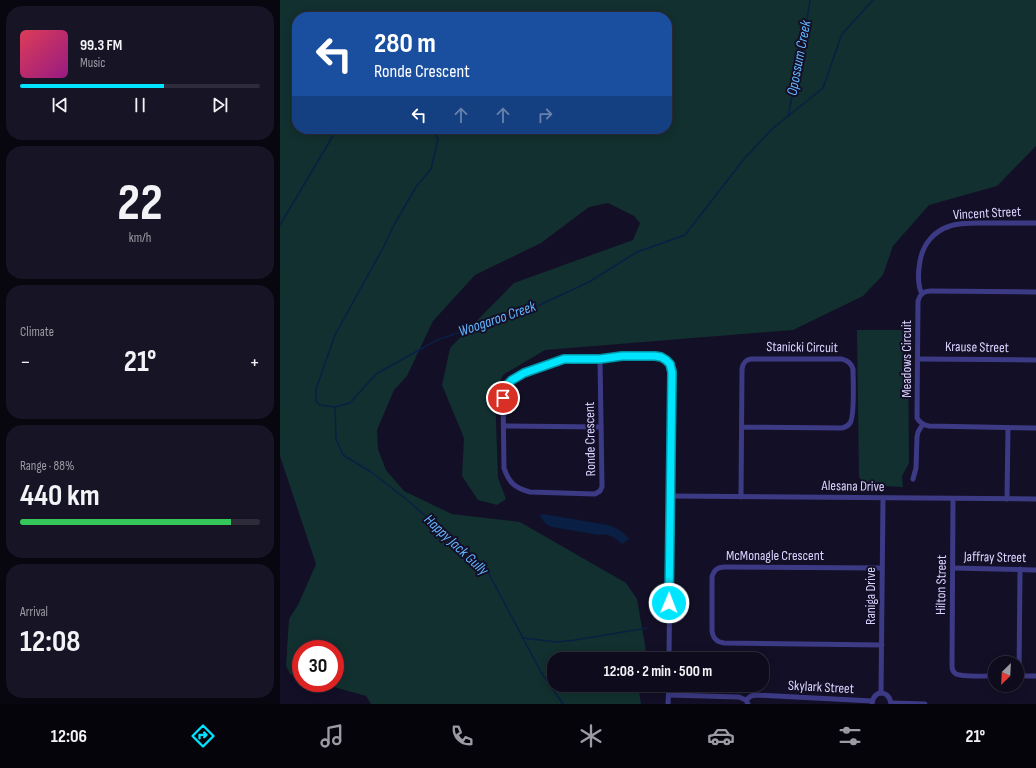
<!DOCTYPE html>
<html lang="en">
<head>
<meta charset="utf-8">
<style>
	body { margin:0; font-family:"Sofia Sans Condensed",sans-serif; background:#171425; color:#f1f3f6; height:100vh; display:flex; flex-direction:column; font-size:15px; white-space:nowrap }
	* { box-sizing:border-box; margin:0 }
	p { font-size:13px; color:#9b9ba3 }
	.icon { flex:none; width:22px; height:22px; fill:none; stroke:currentColor; stroke-width:2; stroke-linecap:round; stroke-linejoin:round }
	.map { position:relative; flex:1; overflow:hidden }
	.details { display:flex; flex-direction:column; gap:6px; padding:6px; background:#08060f; width:280px }
	.details>* { flex:none }
	.banner { position:absolute; left:12px; top:12px; width:380px; height:122px; border-radius:16px; box-shadow:0 2px 10px #0003,0 0 0 1px #2e2b3b; background:#1a4fa0; color:#fff; overflow:hidden }
	.needle { width:26px; rotate:204deg }
	.fabs { position:absolute; left:708px; top:656px; display:grid; gap:8px }
	.fabs a { display:grid; place-items:center; width:36px; height:36px; border-radius:50%; background:#0e0b1c; box-shadow:0 2px 10px #0003,0 0 0 1px #2e2b3b; font-size:20px }
	.speed { position:absolute; left:12px; top:640px; display:flex; gap:8px; font-size:20px; font-weight:700; text-align:center }
	.speed>* { display:grid; place-content:center; width:52px; height:52px; border-radius:50%; background:#0e0b1c; box-shadow:0 2px 10px #0003,0 0 0 1px #2e2b3b; line-height:1 }
	.speed .limit { border:6px solid #d22; background:#fff; color:#111 }
	.pin { position:absolute; display:grid; place-items:center; width:34px; height:34px; color:#fff; margin:-17px; border:2px solid #fff; border-radius:50%; box-shadow:0 1px 4px #0007 }
	.me { position:absolute; width:44px; margin:-22px; rotate:1deg; stroke-linejoin:round; filter:drop-shadow(0 0 3px #0008) }
	.turn { display:flex; align-items:center; gap:14px; height:84px; padding:0 16px; font-size:18px }
	.turn .icon { width:52px; height:52px; stroke-width:2.5 }
	.turn b { display:block; font-size:28px; line-height:34px }
	.lanes { display:flex; align-items:center; height:38px; padding:0 16px; background:#0003; justify-content:center; gap:20px; direction:ltr }
	.lanes .off { opacity:.35 }
	.big { font-size:30px; font-weight:700; line-height:1.1 }
	.details .tile { flex:1; display:flex; flex-direction:column; justify-content:center; gap:6px; min-width:0; padding:0 14px; border-radius:16px; background:#171425 }
	.details .dial { align-items:center; gap:0 }
	.dial b { font-size:52px; line-height:1 }
	.song { display:flex; align-items:center; gap:12px }
	.cover { width:48px; height:48px; border-radius:6px; background:linear-gradient(135deg,hsl(350 70% 55%),hsl(310 70% 35%)) }
	.played { height:4px; border-radius:2px; background:linear-gradient(90deg,#00e5ff 60%,#2e2b3b 60%) }
	.keys { display:flex; justify-content:space-around; direction:ltr }
	.heat { display:flex; justify-content:space-between; align-items:center; font-size:22px; direction:ltr }
	.charge { height:6px; border-radius:3px; background:linear-gradient(90deg,#34c759 88%,#2e2b3b 0) }
	.trip { position:absolute; left:267px; top:652px; width:222px; height:40px; border-radius:16px; background:#0e0b1c; box-shadow:0 2px 10px #0003,0 0 0 1px #2e2b3b; font-weight:700; line-height:40px; text-align:center }
	.tabs { display:flex; height:64px; justify-content:space-around; align-items:center; background:#06040b; color:#9b9ba3 }
	.tabs .icon { width:28px; height:28px }
	.tabs .current { color:#00e5ff }
	.tabs b { font-size:18px; color:#f1f3f6 }
	main { display:flex; flex:1; min-height:0 }
	.map>svg:first-child { display:block }
</style>
</head>
<body>
<main>
<section class="details">
<div class="tile">
<div class="song"><i class="cover"></i><div><b>99.3 FM</b><p>Music</p></div></div>
<div class="played"></div>
<div class="keys"><svg class="icon" aria-label="previous" viewBox="0 0 24 24"><path d="M18 5L8 12l10 7zM5 5v14"/></svg><svg class="icon" aria-label="pause" viewBox="0 0 24 24"><path d="M8 5v14M16 5v14"/></svg><svg class="icon" aria-label="next" viewBox="0 0 24 24"><path d="M6 5l10 7-10 7zM19 5v14"/></svg></div>
</div>
<div class="tile dial"><b>22</b><p>km/h</p></div>
<div class="tile"><p>Climate</p>
<div class="heat"><a>−</a><b class="big">21°</b><a>+</a></div>
</div>
<div class="tile"><p>Range · 88%</p><b class="big">440 km</b><div class="charge"></div></div>
<div class="tile"><p>Arrival</p><b class="big">12:08</b></div>
</section>
<div class="map">
<svg width="756" height="704" viewBox="0 0 756 704">
	<rect width="100%" height="100%" fill="#130f26"/>
	<!-- green -->
	<g fill="#12302f" fill-rule="evenodd">
		<path d="M0 0H756V146L717 186 649 205 613 246 603 275 583 296 513 330 265 350 223 375 215 393 218 478 226 499 217 505 198 500 182 476 184 438 162 385 170 348 234 283 353 240 360 223 354 216 328 203 309 207 261 243 195 275 153 321 127 376 114 390 97 430 98 449 106 470 124 491 172 514 240 522 346 583 357 599 366 651 364 659H274V685H360L359 691 361 704H91L86 696 40 683H55V649H21V677L10 674 6 666 9 619 18 605 36 564 0 456ZM17 17H387V129H17Z"/>
		<polygon points="577,330 628,330 629,463 622,476 623,487 587,485 582,481 579,477"/>
	</g>
	<!-- water -->
	<path fill="#0a1f44" d="M263 514 328 525C338 528 343 532 349 539L342 544C335 538 329 533 319 535L272 527C267 525 262 521 260 515Z"/>
	<g fill="none" stroke-linecap="round" stroke-linejoin="round">
		<!-- stream -->
		<g stroke="#0a1f44" stroke-width="1.5">
			<polyline points="508,116 524,40 530,0"/>
			<polyline points="152,129 158,139 151,169 136,187 114,225 104,246 55,335 36,389 36,401 40,405 55,407 70,403 96,374 157,340 253,308 309,282 357,252 405,235 464,159 492,129 543,88 562,34 593,0"/>
			<polyline points="0,225 57,129"/>
			<polyline points="55,407 56,439 63,455 91,472 126,499 183,549 209,574 261,672 283,704"/>
			<polyline points="243,638 277,642 295,640 367,628"/>
		</g>
		<!-- street -->
		<g stroke="#3d3a85" stroke-width="5">
			<path d="M756 292 650 291C643 291 640 294 638 301L637 418C640 423 643 425 649 426L756 428"/>
			<path d="M642 294C637 284 638 272 640 261 643 244 654 231 670 226 680 222 699 223 710 223 725 223 741 223 756 223"/>
			<path d="M320 359 322 487 320 491 315 494 250 492C235 488 229 483 224 468L223 398 227 385 232 380 244 373 284 359H320L342 355 375 356 381 357 386 360 390 364 392 372 389 659"/>
			<polyline points="638,359 756,360"/>
			<polyline points="224,426 321,427"/>
			<polyline points="633,479 636,468 637,437 638,432 643,424"/>
			<polyline points="390,496 756,499"/>
			<path d="M461 497 462 369C463 363 465 360 471 359H562C568 361 571 363 573 369 573 379 575 416 570 423 568 426 566 427 562 428L462 427"/>
			<path d="M673 499 672 666C672 669 673 672 676 674 683 677 707 676 715 676"/>
			<polyline points="727,499 728,428"/>
			<polyline points="673,568 756,570"/>
			<path d="M602 645 444 643C436 642 433 638 432 631V577C434 570 437 567 445 567L602 568"/>
			<polyline points="737,676 756,676"/>
			<polyline points="739,676 740,569"/>
			<polyline points="601,693 603,498"/>
			<polyline points="389,695 459,697 466,700 468,704"/>
			<polyline points="466,700 471,696 476,695 592,701"/>
			<polyline points="612,703 645,704"/>
			<polyline points="388,704 389,685"/>
			<path d="M592 704C593 689 610 690 611 704"/>
		</g>
	</g>
	<g fill="none" stroke-linecap="round" stroke-linejoin="round">
		<!-- route casing -->
		<g stroke="#0095a6" stroke-width="10">
			<polyline id="route" points="223,398 227,385 232,380 244,373 284,359 320,359 342,356 375,356 381,357 386,360 390,364 392,372 389,603"/>
		</g>
		<!-- route -->
		<use href="#route" stroke="#00e5ff" stroke-width="7"/>
	</g>
	<g text-anchor="middle" dominant-baseline="central" stroke-width="4" stroke-linejoin="round" paint-order="stroke">
		<!-- street labels -->
		<g font-size="14" fill="#d9d4ff" stroke="#130f26">
			<text transform="translate(707 213) rotate(-3)">Vincent Street</text>
			<text transform="translate(522 347) rotate(1)">Stanicki Circuit</text>
			<text transform="translate(697 347) rotate(1)">Krause Street</text>
			<text transform="translate(626 359) rotate(-90)">Meadows Circuit</text>
			<text transform="translate(310 439) rotate(-91)">Ronde Crescent</text>
			<text transform="translate(573 486) rotate(1)">Alesana Drive</text>
			<text x="495" y="555">McMonagle Crescent</text>
			<text transform="translate(715 557) rotate(1)">Jaffray Street</text>
			<text transform="translate(661 585) rotate(-89)">Hilton Street</text>
			<text transform="translate(590 596) rotate(-90)">Raniga Drive</text>
			<text transform="translate(541 687) rotate(3)">Skylark Street</text>
		</g>
		<!-- water labels -->
		<g font-size="15" font-style="italic" fill="#62b6ff" stroke="#130f26">
			<text transform="translate(519 58) rotate(-79)">Opossum Creek</text>
			<text transform="translate(217 319) rotate(-19)">Woogaroo Creek</text>
			<text transform="translate(176 545) rotate(43)">Happy Jack Gully</text>
		</g>
	</g>
</svg>
<div class="fabs">
<a><svg class="needle" viewBox="-14 -14 28 28"><path d="M0-13l5 13h-10z" fill="#e53935"/><path d="M0 13l5-13h-10z" fill="#9b9ba3"/></svg></a>
</div>
<div class="speed"><div class="limit">30</div></div>
<div class="pin" style="left:223px;top:398px;background:#d93025"><svg class="icon" aria-label="arrive" viewBox="0 0 24 24"><path d="M6 21V4h12l-3 4 3 4H6"/></svg></div>
<svg class="me" style="left:389px;top:603px" viewBox="-20 -20 40 40"><circle r="17" fill="#00e5ff" stroke="#fff" stroke-width="3"/><path d="M0-11L8 9 0 5-8 9z" fill="#fff"/></svg>
<div class="trip">12:08 · 2 min · 500 m</div>
<div class="banner">
<div class="turn"><svg class="icon" aria-label="left" viewBox="0 0 24 24"><path d="M17 20v-9H6M10 6l-5 5 5 5"/></svg><div><b>280 m</b>Ronde Crescent</div></div>
<div class="lanes"><svg class="icon" aria-label="left" viewBox="0 0 24 24"><path d="M17 20v-9H6M10 6l-5 5 5 5"/></svg><svg class="icon off" aria-label="ahead" viewBox="0 0 24 24"><path d="M12 20V5M6 11l6-6 6 6"/></svg><svg class="icon off" aria-label="ahead" viewBox="0 0 24 24"><path d="M12 20V5M6 11l6-6 6 6"/></svg><svg class="icon off" aria-label="right" viewBox="0 0 24 24"><path d="M7 20v-9h11M14 6l5 5-5 5"/></svg></div>
</div>
</div>
</main>
<nav class="tabs">
<b>12:06</b>
<svg class="icon current" aria-label="directions" viewBox="0 0 24 24"><path d="M12 3l9 9-9 9-9-9zM9 14v-3h6M13 9l2 2-2 2"/></svg>
<svg class="icon" aria-label="music" viewBox="0 0 24 24"><path d="M9 18V5l10-2v13"/><circle cx="6" cy="18" r="3"/><circle cx="16" cy="16" r="3"/></svg>
<svg class="icon" aria-label="phone" viewBox="0 0 24 24"><path d="M5 4h4l2 5-3 2q2 4 5 5l2-3 5 2v4C11 20 4 13 5 4z"/></svg>
<svg class="icon" aria-label="climate" viewBox="0 0 24 24"><path d="M12 3v18M4 7l16 10M4 17L20 7"/></svg>
<svg class="icon" aria-label="car" viewBox="0 0 24 24"><path d="M5 17H2v-5l4-1 3-4h7l3 4 3 1v5h-3M9 17h6M6 11h13"/><circle cx="7" cy="17" r="2"/><circle cx="17" cy="17" r="2"/></svg>
<svg class="icon" aria-label="filters" viewBox="0 0 24 24"><path d="M4 7h16M4 17h16"/><circle cx="9" cy="7" r="2"/><circle cx="15" cy="17" r="2"/></svg>
<b>21°</b>
</nav>
</body>
</html>
